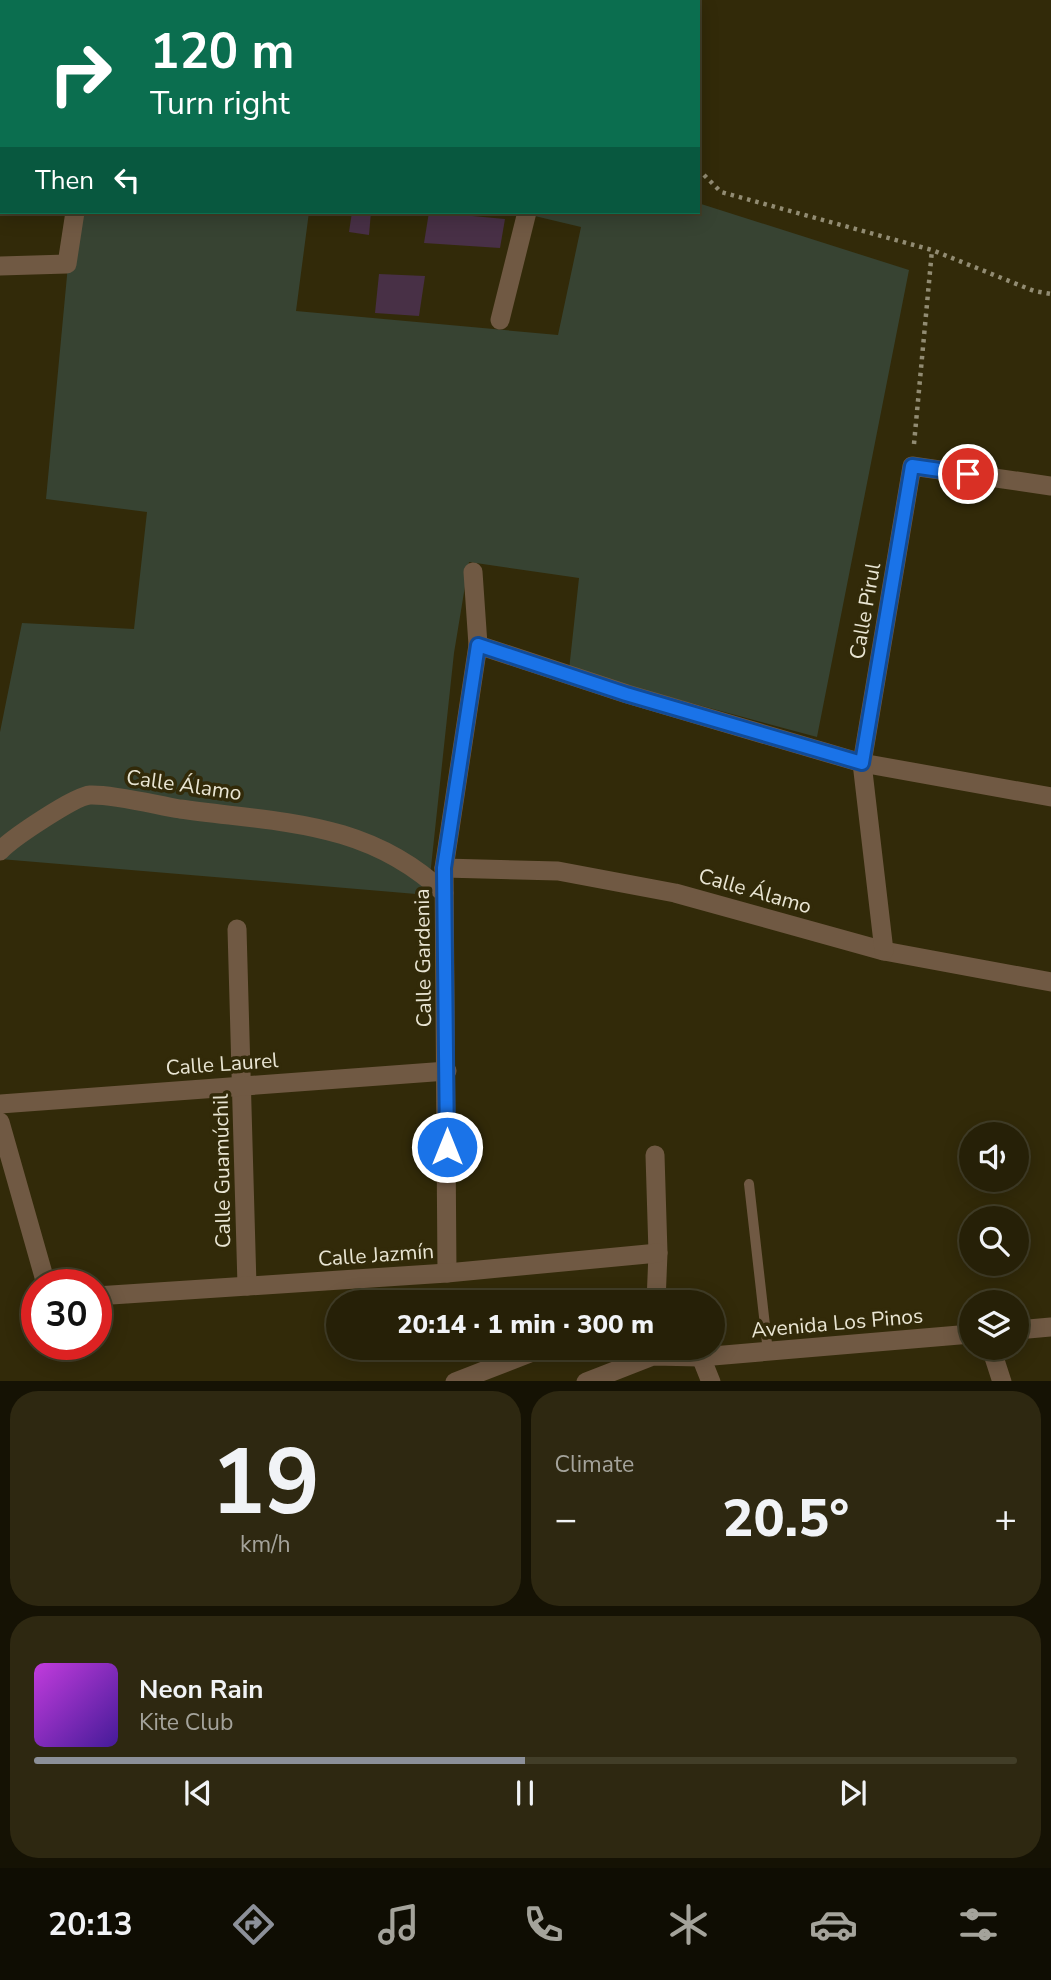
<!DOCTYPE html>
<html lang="en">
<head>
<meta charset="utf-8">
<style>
	body { margin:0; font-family:"Nunito Sans",sans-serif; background:#2e2811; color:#f1f3f6; height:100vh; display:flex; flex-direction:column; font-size:26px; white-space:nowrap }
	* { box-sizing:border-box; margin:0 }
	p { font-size:23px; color:#a4a39b }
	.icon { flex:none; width:38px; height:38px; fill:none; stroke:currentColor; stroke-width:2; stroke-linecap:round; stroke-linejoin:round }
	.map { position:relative; height:1381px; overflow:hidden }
	.panel { display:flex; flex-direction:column; gap:10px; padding:10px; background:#151204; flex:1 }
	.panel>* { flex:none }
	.top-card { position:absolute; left:0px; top:0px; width:700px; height:214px; box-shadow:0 4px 18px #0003,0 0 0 2px #423e28; background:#0b6e4f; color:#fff; overflow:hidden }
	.buttons { position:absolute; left:959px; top:1122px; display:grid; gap:14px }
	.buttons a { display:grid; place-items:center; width:70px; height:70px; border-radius:50%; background:#262007; box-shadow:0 4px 18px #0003,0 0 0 2px #423e28; font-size:35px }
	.speed { position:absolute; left:21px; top:1269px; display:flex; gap:14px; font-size:35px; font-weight:700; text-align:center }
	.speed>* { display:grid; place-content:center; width:91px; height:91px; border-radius:50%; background:#262007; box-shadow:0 4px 18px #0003,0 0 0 2px #423e28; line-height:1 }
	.speed .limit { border:10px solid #d22; background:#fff; color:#111 }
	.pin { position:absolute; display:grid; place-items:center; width:60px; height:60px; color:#fff; margin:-30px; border:4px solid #fff; border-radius:50%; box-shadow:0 2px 7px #0007 }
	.me { position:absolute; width:77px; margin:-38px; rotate:0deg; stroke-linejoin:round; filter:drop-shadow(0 0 5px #0008) }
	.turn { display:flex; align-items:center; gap:24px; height:147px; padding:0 35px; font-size:32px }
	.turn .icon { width:91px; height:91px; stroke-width:2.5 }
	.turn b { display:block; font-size:49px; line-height:60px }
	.then { display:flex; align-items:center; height:66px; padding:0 35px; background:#0003; gap:14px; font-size:26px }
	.big { font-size:52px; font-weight:800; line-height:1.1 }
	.panel .tile { flex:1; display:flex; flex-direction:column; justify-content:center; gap:10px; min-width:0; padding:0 24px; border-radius:28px; background:#2e2811 }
	.panel .dial { align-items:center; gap:0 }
	.dial b { font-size:91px; line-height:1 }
	.song { display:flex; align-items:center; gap:21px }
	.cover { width:84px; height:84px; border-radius:10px; background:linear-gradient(135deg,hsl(290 70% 55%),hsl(260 70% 35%)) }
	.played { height:7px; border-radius:4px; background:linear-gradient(90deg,#8c9099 50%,#423e28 50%) }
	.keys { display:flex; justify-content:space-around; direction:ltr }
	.heat { display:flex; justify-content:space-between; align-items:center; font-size:38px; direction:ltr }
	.panel .tiles { flex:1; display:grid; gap:10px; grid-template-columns:1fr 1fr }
	.tile:last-child { grid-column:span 2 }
	.trip { position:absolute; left:326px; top:1290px; width:399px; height:70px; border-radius:35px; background:#262007; box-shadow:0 4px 18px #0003,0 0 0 2px #423e28; font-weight:800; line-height:70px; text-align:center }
	.menu { display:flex; height:112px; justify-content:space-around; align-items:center; background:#0f0d03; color:#a4a39b }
	.menu .icon { width:49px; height:49px }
	.menu .on { color:#8c9099 }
	.menu b { font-size:32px; color:#f1f3f6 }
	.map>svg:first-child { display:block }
</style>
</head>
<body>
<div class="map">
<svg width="1051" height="1382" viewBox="0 0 1051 1382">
	<rect width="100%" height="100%" fill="#322a09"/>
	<!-- green -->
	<g fill="#374332">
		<polygon points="92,0 549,0 550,2 92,2"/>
		<polygon points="698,203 909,270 817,737 569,670 579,578 469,562 454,653 428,895 0,859 0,732 22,623 134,629 147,512 46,499 73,212 309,212 296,311 558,335 581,227 518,212 698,212"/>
	</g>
	<!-- building -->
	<g fill="#483046">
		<polygon points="352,212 371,212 369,235 349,232"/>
		<polygon points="429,212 505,219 500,248 424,243"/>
		<polygon points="379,274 425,276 419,316 375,313"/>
	</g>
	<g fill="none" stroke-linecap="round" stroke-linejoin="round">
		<!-- path -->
		<g stroke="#928c73" stroke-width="4.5" stroke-dasharray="3.5 5" stroke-linecap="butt">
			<polyline points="533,0 534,2"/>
			<polyline points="698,169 721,192 932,250 1034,291 1051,294"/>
			<polyline points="914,444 932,250"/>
		</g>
		<!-- service -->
		<polyline stroke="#705943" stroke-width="10" points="749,1184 768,1352"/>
		<!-- minor -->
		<g stroke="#705943" stroke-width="19">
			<polyline points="107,2 108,0"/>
			<polyline points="166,2 167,0"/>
			<polyline points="462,2 463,0"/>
			<polyline points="0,266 67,264 75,212"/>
			<polyline points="500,320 527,212"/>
			<polyline points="478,645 627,694 862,763 1051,797"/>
			<path d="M0 851C12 838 75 796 90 795 113 794 156 805 180 809 279 823 367 820 444 893"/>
			<polyline points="444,868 558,871 675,893 884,951 1051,982"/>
			<polyline points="237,929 247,1286"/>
			<polyline points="884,951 862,763 912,466 1051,486"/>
			<polyline points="0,1104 447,1071"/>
			<polyline points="0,1122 46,1284"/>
			<polyline points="655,1155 658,1253 656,1302"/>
			<polyline points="447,1273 444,868 478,645 473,572"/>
			<polyline points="96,1296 447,1273 658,1253"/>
			<polyline points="1017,1330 1051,1327"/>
			<polyline points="991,1348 1002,1382"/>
			<polyline points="701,1357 711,1382"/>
			<polyline points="455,1382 543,1348"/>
			<polyline points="586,1382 653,1356 701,1357 971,1334"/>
		</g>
	</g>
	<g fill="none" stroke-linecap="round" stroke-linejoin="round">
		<!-- route casing -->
		<g stroke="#114b97" stroke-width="18">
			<polyline id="route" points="447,1147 444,868 478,645 626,694 862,763 912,466 968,474"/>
		</g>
		<!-- route -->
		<use href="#route" stroke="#1a73e8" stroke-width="12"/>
	</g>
	<g text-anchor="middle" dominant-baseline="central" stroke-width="7" stroke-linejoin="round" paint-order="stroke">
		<!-- street labels -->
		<g font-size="21" fill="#e9e5d3" stroke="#322a09">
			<text transform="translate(865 611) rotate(-80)">Calle Pirul</text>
			<text transform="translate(184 785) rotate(8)">Calle Álamo</text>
			<text transform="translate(755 891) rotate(16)">Calle Álamo</text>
			<text transform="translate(423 958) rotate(-91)">Calle Gardenia</text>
			<text transform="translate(222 1064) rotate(-4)">Calle Laurel</text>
			<text transform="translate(222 1171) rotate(-91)">Calle Guamúchil</text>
			<text transform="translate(376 1255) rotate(-4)">Calle Jazmín</text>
			<text transform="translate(837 1323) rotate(-5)">Avenida Los Pinos</text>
		</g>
	</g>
</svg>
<div class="buttons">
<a><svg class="icon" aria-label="sound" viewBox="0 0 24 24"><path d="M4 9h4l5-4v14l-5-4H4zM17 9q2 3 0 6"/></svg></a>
<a><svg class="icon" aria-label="search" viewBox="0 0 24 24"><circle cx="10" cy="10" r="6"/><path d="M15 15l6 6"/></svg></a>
<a><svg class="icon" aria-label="layers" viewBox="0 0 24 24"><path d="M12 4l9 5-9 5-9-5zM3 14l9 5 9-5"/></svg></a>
</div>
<div class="speed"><div class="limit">30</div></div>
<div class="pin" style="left:968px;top:474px;background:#d93025"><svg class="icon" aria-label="arrive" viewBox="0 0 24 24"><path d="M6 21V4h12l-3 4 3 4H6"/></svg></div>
<svg class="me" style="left:447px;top:1147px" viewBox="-20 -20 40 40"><circle r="17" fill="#1a73e8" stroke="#fff" stroke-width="3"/><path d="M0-11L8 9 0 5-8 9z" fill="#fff"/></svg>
<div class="trip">20:14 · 1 min · 300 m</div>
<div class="top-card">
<div class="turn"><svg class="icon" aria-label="right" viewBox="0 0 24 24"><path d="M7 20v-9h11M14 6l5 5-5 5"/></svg><div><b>120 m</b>Turn right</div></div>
<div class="then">Then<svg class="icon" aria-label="left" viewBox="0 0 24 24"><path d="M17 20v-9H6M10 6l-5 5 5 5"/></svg></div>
</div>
</div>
<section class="panel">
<div class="tiles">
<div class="tile dial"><b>19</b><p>km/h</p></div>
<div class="tile"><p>Climate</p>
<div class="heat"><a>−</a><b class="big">20.5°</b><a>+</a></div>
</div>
<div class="tile">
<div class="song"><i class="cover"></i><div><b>Neon Rain</b><p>Kite Club</p></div></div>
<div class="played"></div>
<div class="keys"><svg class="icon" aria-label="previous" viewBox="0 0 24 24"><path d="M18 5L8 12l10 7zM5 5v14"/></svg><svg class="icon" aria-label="pause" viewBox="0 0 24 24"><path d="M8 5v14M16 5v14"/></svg><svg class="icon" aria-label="next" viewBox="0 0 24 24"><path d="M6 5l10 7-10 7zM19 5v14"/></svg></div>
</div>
</div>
</section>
<nav class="menu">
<b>20:13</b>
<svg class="icon on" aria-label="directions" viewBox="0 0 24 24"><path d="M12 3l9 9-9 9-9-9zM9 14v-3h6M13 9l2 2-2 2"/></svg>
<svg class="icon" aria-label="music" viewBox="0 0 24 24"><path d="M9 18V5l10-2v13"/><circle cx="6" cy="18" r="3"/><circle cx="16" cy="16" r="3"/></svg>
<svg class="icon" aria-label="phone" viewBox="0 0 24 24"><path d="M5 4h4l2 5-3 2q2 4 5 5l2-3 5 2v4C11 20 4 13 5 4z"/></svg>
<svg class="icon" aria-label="climate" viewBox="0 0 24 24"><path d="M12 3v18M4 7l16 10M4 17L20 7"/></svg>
<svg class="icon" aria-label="car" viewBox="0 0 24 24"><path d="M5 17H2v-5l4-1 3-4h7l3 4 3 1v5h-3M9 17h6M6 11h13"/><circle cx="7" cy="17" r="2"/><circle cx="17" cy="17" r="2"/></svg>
<svg class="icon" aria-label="filters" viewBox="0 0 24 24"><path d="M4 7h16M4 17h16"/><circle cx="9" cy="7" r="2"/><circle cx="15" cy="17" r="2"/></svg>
</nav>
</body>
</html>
